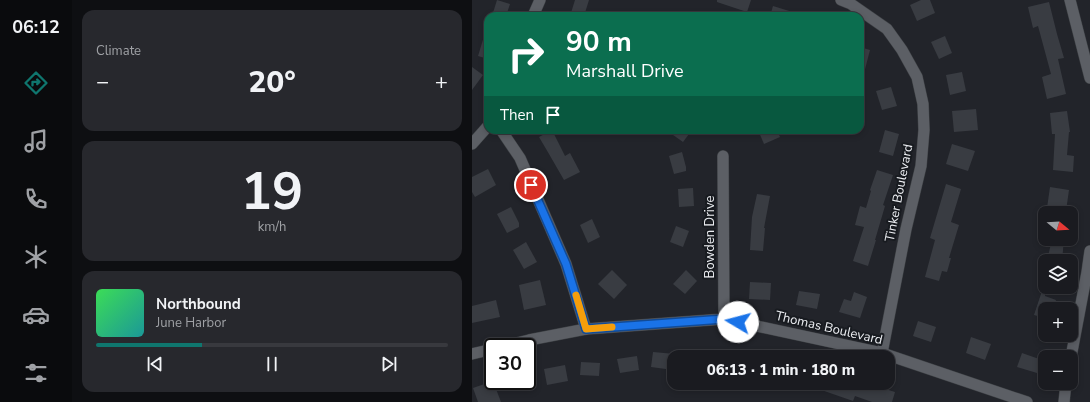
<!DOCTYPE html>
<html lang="en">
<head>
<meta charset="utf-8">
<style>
	body { margin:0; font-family:"Nunito Sans",sans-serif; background:#27282d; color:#f1f3f6; height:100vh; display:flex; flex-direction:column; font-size:15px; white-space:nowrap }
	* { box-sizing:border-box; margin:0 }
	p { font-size:13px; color:#9fa1a5 }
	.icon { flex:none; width:22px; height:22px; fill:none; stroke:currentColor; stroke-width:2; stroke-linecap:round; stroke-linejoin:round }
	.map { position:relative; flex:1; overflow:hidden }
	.details { display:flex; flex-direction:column; gap:10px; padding:10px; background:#0e0f12; width:400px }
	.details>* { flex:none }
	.guide { position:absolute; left:12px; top:12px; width:380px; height:122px; border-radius:12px; box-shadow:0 2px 6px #0003,0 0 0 1px #38393e; background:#0b6e4f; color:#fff; overflow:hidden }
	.needle { width:26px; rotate:108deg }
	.buttons { position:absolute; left:566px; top:206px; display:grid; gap:8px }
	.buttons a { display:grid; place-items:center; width:40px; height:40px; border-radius:8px; background:#1a1b20; box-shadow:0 2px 6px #0003,0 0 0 1px #38393e; font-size:20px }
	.speed { position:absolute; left:12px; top:338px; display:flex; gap:8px; font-size:20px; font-weight:700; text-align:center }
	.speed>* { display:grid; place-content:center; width:52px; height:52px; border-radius:50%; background:#1a1b20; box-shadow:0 2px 6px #0003,0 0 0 1px #38393e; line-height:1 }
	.speed .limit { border:2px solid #111; border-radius:6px; background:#fff; color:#111 }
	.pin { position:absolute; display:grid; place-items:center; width:34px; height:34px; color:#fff; margin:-17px; border:2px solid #fff; border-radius:50%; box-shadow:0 1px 4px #0007 }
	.me { position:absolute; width:44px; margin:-22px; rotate:278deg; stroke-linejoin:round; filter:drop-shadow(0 0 3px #0008) }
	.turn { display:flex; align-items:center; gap:14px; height:84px; padding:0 16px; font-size:18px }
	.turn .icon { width:52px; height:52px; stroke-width:2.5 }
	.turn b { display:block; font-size:28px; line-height:34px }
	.then { display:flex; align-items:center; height:38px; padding:0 16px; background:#0003; gap:8px; font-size:15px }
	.big { font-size:30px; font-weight:800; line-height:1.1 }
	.details .widget { flex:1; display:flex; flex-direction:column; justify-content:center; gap:6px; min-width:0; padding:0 14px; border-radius:12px; background:#27282d }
	.details .dial { align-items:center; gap:0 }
	.dial b { font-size:52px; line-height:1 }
	.song { display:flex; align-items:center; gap:12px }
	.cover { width:48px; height:48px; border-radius:6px; background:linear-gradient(135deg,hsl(130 70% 55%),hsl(180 70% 35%)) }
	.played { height:4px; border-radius:2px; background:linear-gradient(90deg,#0f766e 30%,#38393e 30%) }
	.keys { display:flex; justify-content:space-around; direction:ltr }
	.heat { display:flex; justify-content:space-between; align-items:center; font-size:22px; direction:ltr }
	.trip { position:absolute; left:195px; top:350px; width:228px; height:40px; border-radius:12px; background:#1a1b20; box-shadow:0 2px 6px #0003,0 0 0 1px #38393e; font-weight:800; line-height:40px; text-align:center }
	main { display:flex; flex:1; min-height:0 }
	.tab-bar { display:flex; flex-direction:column; width:72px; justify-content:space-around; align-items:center; background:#0a0b0d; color:#9fa1a5 }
	.tab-bar .icon { width:28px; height:28px }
	.tab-bar .selected { color:#0f766e }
	.tab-bar b { font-size:18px; color:#f1f3f6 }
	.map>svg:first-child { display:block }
</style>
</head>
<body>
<main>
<nav class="tab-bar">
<b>06:12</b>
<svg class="icon selected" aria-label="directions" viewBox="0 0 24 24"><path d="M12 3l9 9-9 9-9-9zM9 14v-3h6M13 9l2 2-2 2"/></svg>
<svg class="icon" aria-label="music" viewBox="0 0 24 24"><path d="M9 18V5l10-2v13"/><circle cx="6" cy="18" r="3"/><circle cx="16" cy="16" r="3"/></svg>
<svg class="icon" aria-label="phone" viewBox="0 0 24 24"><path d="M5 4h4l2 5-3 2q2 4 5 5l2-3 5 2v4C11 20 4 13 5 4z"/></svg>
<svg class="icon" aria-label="climate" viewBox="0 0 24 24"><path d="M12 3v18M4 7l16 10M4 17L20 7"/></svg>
<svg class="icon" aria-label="car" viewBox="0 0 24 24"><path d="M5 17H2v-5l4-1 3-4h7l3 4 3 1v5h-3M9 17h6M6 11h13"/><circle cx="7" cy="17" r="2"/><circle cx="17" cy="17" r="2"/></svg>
<svg class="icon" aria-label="filters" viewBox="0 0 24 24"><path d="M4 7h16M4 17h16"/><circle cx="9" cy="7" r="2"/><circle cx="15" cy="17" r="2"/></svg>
</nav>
<section class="details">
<div class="widget"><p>Climate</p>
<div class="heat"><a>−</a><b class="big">20°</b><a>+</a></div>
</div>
<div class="widget dial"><b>19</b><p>km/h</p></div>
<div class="widget">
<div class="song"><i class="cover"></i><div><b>Northbound</b><p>June Harbor</p></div></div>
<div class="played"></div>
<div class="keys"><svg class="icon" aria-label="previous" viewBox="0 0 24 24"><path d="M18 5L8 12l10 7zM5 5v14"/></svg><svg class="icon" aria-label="pause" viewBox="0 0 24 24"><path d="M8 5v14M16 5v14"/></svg><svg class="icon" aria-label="next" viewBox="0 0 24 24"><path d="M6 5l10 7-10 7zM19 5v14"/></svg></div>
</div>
</section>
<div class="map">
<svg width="618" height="402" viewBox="0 0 618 402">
	<rect width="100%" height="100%" fill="#22242a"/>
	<!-- building -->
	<g fill="#393c42">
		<polygon points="25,0 38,4 34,16 20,16"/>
		<polygon points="103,0 117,0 112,16 98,16"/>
		<polygon points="245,0 279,0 275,12 245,2"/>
		<polygon points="449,0 458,0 463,13 445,21 438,5"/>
		<polygon points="577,2 585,34 592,58 586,59 594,94 575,99 570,77 579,74 566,26 561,28 556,7"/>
		<polygon points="301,6 327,14 327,16 298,16"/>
		<polygon points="14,30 16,30 16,59 6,56"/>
		<polygon points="473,36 480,53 467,59 459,42"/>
		<polygon points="388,47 398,50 391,77 388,77"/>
		<polygon points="0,67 11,75 0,90"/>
		<polygon points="490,72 494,91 478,95 474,75"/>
		<polygon points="419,87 425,106 410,110 404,91"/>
		<polygon points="504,109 506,130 482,132 480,111"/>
		<polygon points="595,111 598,132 597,132 595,155 602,156 601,172 581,170 583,134 580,134 578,113"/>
		<polygon points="80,130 93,156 98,153 108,172 92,180 77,154 67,137"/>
		<polygon points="194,130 220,130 211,142"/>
		<polygon points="286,130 305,130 308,137 292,144"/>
		<polygon points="413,130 427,134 421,156 407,152"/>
		<polygon points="480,144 503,151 496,171 474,164"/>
		<polygon points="210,152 214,167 214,171 202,174 197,156"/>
		<polygon points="16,169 24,185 3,197 0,192 0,177"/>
		<polygon points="405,170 421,175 411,205 413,206 403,240 404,240 396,266 381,261 392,227 383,225 388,206 394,208 399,191 398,190"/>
		<polygon points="474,184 489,189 479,222 487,225 477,258 479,258 475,272 470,271 467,281 453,277 463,240 458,238"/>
		<polygon points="578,187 597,190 594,211 575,208"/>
		<polygon points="221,188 222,206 207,207 206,189"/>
		<polygon points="285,194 298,196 292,228 293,228 291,251 278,250 280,217"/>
		<polygon points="39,207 47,223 47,227 35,233 25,214"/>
		<polygon points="120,219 128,237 116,243 108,225"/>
		<polygon points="204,226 217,231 211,247 198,242"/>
		<polygon points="580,239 592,239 590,261 575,261"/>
		<polygon points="54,242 65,262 52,269 41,250"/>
		<polygon points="140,270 155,285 142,299 126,284"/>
		<polygon points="214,270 225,281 213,294 201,284"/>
		<polygon points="68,280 74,305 52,310 47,285"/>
		<polygon points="278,282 299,283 298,300 277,299"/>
		<polygon points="571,288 573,289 573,296 584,300 581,309 573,309 573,318 562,315"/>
		<polygon points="327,291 348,294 345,309 324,305"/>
		<polygon points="382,292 395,297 388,318 367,312 372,299 379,301"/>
		<polygon points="24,300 28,317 0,323 0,306"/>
		<polygon points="446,321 464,327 459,342 441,336"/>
		<polygon points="499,337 519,344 513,360 494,353"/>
		<polygon points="181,352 203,354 201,370 179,367"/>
		<polygon points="550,353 570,360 565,373 545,367"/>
		<polygon points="165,356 167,370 148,373 145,359"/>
		<polygon points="109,362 128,363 127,376 108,375"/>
		<polygon points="93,365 96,381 75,385 72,369"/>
		<polygon points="21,381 29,402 6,402 1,388"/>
		<polygon points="335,383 394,383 423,392 420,402 400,402 383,396 381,401 335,385"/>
	</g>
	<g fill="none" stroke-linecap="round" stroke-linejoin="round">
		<!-- street casing -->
		<g stroke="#3d4044" stroke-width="12">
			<g id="street">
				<polyline points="369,0 379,4 415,29 430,50 445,77 451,104 452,130 449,166 434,229 410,353"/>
				<polyline points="598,0 618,78"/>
				<polyline points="61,16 68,0"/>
				<polyline points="29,130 48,158 94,264 114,329"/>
				<polyline points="0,144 16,126"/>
				<polyline points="251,156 252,319"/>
				<polyline points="29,347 57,340 114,329 252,319 410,353 555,402"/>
				<polyline points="0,354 21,349"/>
				<polyline points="599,357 615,272 618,251"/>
				<polyline points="592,402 594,383"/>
			</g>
		</g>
		<!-- street -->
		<use href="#street" stroke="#5c5f65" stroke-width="11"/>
	</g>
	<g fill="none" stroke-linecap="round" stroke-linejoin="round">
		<!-- route casing -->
		<g stroke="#114b97" stroke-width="10">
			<polyline id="route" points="59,185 94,264 114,329 252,319 266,322"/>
		</g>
		<!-- route -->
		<use href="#route" stroke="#1a73e8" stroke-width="7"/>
		<!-- slow -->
		<polyline stroke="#f59e0b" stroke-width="7" points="104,295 114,329 140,327"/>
	</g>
	<g text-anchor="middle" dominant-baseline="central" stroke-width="4" stroke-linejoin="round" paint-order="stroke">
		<!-- street labels -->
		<g font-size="13" fill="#edeff3" stroke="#181b20">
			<text transform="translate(427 193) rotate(-79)">Tinker Boulevard</text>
			<text transform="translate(238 237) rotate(-90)">Bowden Drive</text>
			<text transform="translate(357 328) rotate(13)">Thomas Boulevard</text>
		</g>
	</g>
</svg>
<div class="buttons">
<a><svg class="needle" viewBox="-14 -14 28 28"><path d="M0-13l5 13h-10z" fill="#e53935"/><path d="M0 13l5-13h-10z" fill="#9fa1a5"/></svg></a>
<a><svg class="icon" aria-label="layers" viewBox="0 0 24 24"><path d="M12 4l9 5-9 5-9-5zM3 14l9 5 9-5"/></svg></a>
<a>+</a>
<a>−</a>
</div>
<div class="speed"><div class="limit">30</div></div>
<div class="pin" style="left:59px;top:185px;background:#d93025"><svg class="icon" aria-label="arrive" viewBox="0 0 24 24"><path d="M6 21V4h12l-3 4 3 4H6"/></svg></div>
<svg class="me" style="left:266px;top:322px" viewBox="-20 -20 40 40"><circle r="19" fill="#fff"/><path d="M0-13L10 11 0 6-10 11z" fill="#1a73e8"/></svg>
<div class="trip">06:13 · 1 min · 180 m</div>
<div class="guide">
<div class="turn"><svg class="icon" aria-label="right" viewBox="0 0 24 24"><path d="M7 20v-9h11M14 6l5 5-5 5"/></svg><div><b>90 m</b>Marshall Drive</div></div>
<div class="then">Then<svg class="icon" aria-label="arrive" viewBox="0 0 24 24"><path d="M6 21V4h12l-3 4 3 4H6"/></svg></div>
</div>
</div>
</main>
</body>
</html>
